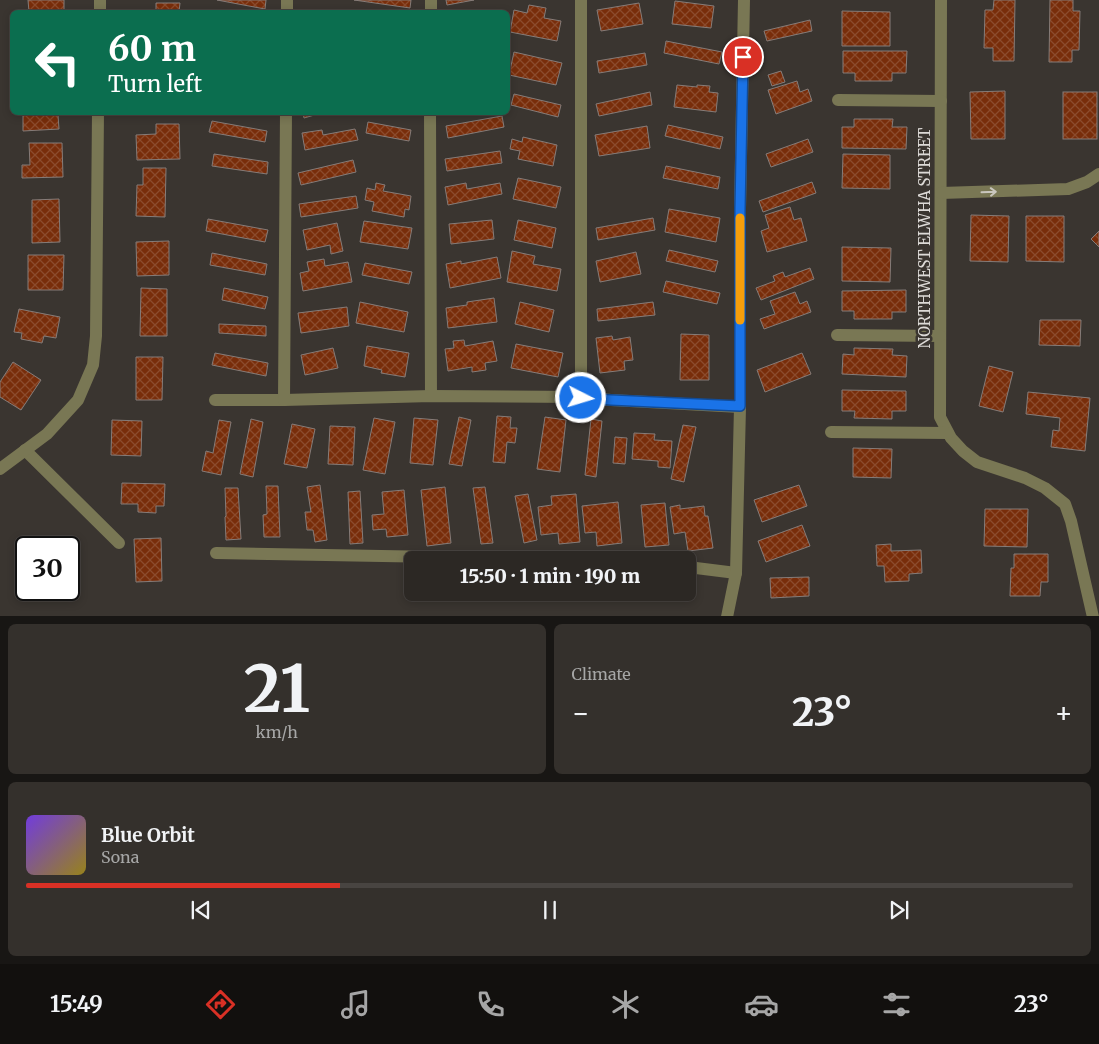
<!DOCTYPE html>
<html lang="en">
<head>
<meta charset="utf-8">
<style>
	body { margin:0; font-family:Merriweather,serif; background:#34302c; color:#f1f3f6; height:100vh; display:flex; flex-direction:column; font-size:19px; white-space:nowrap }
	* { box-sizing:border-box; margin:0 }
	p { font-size:16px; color:#a6a6a6 }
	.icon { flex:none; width:28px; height:28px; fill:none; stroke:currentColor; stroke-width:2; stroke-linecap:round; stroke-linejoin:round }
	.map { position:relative; height:616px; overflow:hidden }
	.details { display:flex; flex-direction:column; gap:8px; padding:8px; background:#181614; flex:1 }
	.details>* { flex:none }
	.top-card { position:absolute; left:10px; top:10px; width:500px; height:105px; border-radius:8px; box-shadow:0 2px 8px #0003,0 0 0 1px #484441; background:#0b6e4f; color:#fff; overflow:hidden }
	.speed { position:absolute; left:15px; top:536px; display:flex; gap:10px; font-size:25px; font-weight:700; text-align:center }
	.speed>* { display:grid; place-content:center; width:65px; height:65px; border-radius:50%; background:#2c2824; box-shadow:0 2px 8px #0003,0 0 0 1px #484441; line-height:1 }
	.speed .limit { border:2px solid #111; border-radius:8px; background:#fff; color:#111 }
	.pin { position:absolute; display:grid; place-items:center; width:42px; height:42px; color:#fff; margin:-21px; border:2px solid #fff; border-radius:50%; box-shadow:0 1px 5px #0007 }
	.me { position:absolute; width:55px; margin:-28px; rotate:95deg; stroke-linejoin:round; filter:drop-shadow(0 0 4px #0008) }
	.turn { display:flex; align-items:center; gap:18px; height:105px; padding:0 15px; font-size:22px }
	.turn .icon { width:65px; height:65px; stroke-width:2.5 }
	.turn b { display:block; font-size:35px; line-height:42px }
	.big { font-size:38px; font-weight:800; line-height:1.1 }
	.details .tile { flex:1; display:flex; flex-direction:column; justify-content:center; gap:8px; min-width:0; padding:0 18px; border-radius:8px; background:#34302c }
	.details .dial { align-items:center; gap:0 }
	.dial b { font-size:65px; line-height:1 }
	.song { display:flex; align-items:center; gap:15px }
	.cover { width:60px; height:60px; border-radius:8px; background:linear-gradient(135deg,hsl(260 70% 55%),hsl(50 70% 35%)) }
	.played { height:5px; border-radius:2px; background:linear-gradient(90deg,#d93025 30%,#484441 30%) }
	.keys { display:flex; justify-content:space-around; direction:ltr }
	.heat { display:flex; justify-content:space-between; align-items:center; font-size:28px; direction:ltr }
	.details .tiles { flex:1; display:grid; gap:8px; grid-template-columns:1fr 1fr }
	.tile:last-child { grid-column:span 2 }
	.trip { position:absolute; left:404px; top:551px; width:292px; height:50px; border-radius:8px; background:#2c2824; box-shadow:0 2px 8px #0003,0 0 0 1px #484441; font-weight:800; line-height:50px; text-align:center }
	.tab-bar { display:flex; height:80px; justify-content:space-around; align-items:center; background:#12100e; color:#a6a6a6 }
	.tab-bar .icon { width:35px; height:35px }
	.tab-bar .on { color:#d93025 }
	.tab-bar b { font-size:22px; color:#f1f3f6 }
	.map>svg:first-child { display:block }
</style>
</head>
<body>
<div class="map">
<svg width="1099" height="617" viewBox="0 0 1099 617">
	<defs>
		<pattern id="building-cross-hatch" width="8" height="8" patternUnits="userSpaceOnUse" patternTransform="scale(1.25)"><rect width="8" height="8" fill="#782d0a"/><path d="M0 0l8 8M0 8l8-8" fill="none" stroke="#8b4b2d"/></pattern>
	</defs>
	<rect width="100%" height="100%" fill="#3a3530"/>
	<!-- building -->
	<g fill="url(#building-cross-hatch)" stroke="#857c79">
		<polygon points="28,0 64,0 64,12 29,12"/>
		<polygon points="217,0 266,0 265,9"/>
		<polygon points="354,0 411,0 410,8"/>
		<polygon points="446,0 474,0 447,5"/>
		<polygon points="994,0 1015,0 1014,61 993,61 993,48 984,48 985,10 993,10"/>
		<polygon points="1050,0 1073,0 1073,11 1080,11 1079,50 1072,50 1072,62 1049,62"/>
		<polygon points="675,1 714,6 711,28 672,24"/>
		<polygon points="156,3 180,3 179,12 156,12"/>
		<polygon points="639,3 643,24 601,31 597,10"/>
		<polygon points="529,5 546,8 544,18 561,21 557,41 510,32 514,10 527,13"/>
		<polygon points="842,11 890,12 890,46 842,46"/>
		<polygon points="810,20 812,31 767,41 764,31"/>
		<polygon points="666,41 722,52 719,64 664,53"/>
		<polygon points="843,51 907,51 906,73 892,73 892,81 855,81 855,73 843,73"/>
		<polygon points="514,52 562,63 556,85 509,75"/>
		<polygon points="645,53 647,65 599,73 597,61"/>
		<polygon points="781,71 785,82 772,86 768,75"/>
		<polygon points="797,81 800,92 808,89 812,101 776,114 768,90"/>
		<polygon points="677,85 697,87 697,85 710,86 709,92 718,93 716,112 674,107"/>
		<polygon points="1005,91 1005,139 971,139 970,92"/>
		<polygon points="650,92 652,105 599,116 596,104"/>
		<rect x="1063" y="92" width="34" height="47"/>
		<polygon points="514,94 561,105 558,117 511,105"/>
		<polygon points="23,112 64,112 64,115 58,115 59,129 23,131"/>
		<polygon points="303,112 325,112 304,118"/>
		<polygon points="502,116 504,127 448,138 446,126"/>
		<polygon points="854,119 893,119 892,127 907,127 906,149 842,148 842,127 854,127"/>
		<polygon points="212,121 267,131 265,142 209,132"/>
		<polygon points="368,122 411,130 409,141 366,133"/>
		<polygon points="156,124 179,124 180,159 137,160 136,135 156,134"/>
		<polygon points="668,125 723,137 720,149 665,136"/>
		<polygon points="647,126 650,148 599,156 595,135"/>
		<polygon points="355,129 358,140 305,150 302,133 322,130 323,135"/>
		<polygon points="523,137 557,145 553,166 518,159 520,151 510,149 512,139 522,142"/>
		<polygon points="808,139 813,152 771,167 766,154"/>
		<polygon points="29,143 62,143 63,177 22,178 22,165 30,165"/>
		<polygon points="500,151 502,163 447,171 445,159"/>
		<polygon points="214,154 268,162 267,174 212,166"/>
		<polygon points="843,154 890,155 890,189 842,188"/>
		<polygon points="353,160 356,172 301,185 298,173"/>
		<polygon points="666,166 720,177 718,189 663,178"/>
		<polygon points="143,168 166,168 165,217 136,216 137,185 143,185"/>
		<polygon points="518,178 561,187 556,208 513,199"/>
		<polygon points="812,182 816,193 763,212 759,201"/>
		<polygon points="376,183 385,185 383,191 411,196 409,210 405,209 404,217 372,211 374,202 365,200 367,188 375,190"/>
		<polygon points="466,183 467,189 500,183 502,194 448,205 445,187"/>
		<polygon points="356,196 358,208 301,217 299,204"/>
		<polygon points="59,199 60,242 32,243 32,200"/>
		<polygon points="790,207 794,220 801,218 807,241 767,252 761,231 769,228 765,215"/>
		<polygon points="669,209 720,218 716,242 665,232"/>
		<polygon points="971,215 1009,216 1008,262 970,261"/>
		<polygon points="1026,216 1064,216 1064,262 1026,261"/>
		<polygon points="653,218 655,230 598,240 596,228"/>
		<polygon points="208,219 268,230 265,242 206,231"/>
		<polygon points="492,220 494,239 451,244 449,224"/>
		<polygon points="518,220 556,228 552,248 514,240"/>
		<polygon points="364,221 412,228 408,249 360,242"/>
		<polygon points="337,223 343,251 331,254 330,245 307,250 303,230"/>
		<polygon points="1099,231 1099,247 1091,239"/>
		<polygon points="169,241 169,275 137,276 136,242"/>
		<polygon points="842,247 891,248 890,282 842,281"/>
		<polygon points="669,250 718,261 715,272 666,261"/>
		<polygon points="512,251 535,256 533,264 561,269 557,291 507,282"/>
		<polygon points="636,252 641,274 600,282 596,261"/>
		<polygon points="212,253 267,264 265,275 210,265"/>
		<polygon points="28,255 64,255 63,290 28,290"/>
		<polygon points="497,257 501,278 450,288 446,264 461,261 461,264"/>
		<polygon points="324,259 325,266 348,262 352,282 303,291 300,273 309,271 307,262"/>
		<polygon points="365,263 412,272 409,284 362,275"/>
		<polygon points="810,268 814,279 761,300 756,288 775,281 773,276 783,272 785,277"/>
		<polygon points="666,281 720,293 717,304 663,292"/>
		<polygon points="141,288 167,289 167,336 140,336"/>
		<polygon points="224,288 268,297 265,309 222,300"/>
		<polygon points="906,290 906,312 892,312 892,319 854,319 854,311 842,311 842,291"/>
		<polygon points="795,292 800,304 807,301 811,312 764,329 760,319 775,314 770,301"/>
		<polygon points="494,298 497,322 448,328 446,308 467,305 467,302"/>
		<polygon points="360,302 408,312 404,332 356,323"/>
		<polygon points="520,302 554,310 549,332 515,324"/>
		<polygon points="653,302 655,315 598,321 597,309"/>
		<polygon points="347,307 349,326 301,333 298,313"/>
		<polygon points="19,309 60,317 56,338 44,336 42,343 21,339 22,333 14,332"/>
		<polygon points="1040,320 1081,320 1080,346 1039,345"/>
		<polygon points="219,324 266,326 266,336 219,333"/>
		<polygon points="681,334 709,335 709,380 680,380"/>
		<polygon points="612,336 613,340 630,337 633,360 624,361 625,370 600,373 596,338"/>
		<polygon points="464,340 465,346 493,341 497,361 485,363 486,370 472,372 472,367 448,371 445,349 454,348 453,341"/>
		<polygon points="516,344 563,353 558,377 511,368"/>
		<polygon points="367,346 409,353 405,377 381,373 382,370 364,366"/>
		<polygon points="333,348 338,368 305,375 301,355"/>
		<polygon points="854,348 893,349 892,355 907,356 906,377 842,374 843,354 854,355"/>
		<polygon points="215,353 268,363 266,376 212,365"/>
		<polygon points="802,353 811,374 765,392 757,370"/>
		<polygon points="136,357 163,357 162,400 136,400"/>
		<polygon points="13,362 41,380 21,410 0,397 0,382"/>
		<polygon points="989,366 1013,372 1003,412 979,406"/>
		<polygon points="842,390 906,391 906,411 892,411 892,419 854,418 855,411 842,411"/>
		<polygon points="1028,392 1090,398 1085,451 1051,447 1053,430 1059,431 1060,418 1026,414"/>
		<polygon points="497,416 511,417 510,428 517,428 515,443 507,442 505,463 493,462"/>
		<polygon points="459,417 471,420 462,466 449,464"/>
		<polygon points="545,417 566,420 560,472 537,469"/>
		<polygon points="374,418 395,422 385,474 363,470"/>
		<polygon points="414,418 438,420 433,465 410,463"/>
		<polygon points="251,419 263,422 253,477 240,474"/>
		<polygon points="591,419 602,421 596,477 585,475"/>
		<polygon points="112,420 142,421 141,456 111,455"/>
		<polygon points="219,420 231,422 221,475 202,471 206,451 213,453"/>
		<polygon points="292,424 315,429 307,468 284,464"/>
		<polygon points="683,425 696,427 684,482 671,479"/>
		<polygon points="330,426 355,427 353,465 328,464"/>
		<polygon points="634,433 655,434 654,440 672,441 670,468 658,467 658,461 632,459"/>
		<polygon points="615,437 627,438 625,464 613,463"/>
		<polygon points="853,448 892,449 891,478 853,477"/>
		<polygon points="122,483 165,484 164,506 156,506 156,513 138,512 138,504 121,504"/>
		<polygon points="320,485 327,540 315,542 313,530 307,530 305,512 311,512 307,487"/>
		<polygon points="799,485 807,506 762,522 754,500"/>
		<polygon points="266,486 278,486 280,537 264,537 263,515 267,514"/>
		<polygon points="445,487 451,543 427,546 421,490"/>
		<polygon points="485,487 493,543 481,544 473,488"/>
		<polygon points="225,488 238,488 241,539 226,540 225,517 226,516"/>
		<polygon points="404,490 408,535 387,537 386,529 373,530 372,515 384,514 382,492"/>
		<polygon points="360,491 363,543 350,544 348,492"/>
		<polygon points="528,494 537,540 524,543 515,496"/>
		<polygon points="576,494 580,542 559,544 558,533 541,535 538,507 552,505 551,496"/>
		<polygon points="618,502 622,543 597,546 596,532 585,533 582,506"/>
		<polygon points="665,503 669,545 645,547 641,505"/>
		<polygon points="680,505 680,509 704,506 705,516 708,516 713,548 688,551 685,532 674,534 670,507"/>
		<polygon points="985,509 1028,509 1027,547 984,546"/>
		<polygon points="802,525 810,546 766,562 758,541"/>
		<polygon points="161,538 162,581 136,582 134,539"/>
		<polygon points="891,544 891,551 921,550 922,573 909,574 909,581 885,582 884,566 877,566 876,545"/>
		<polygon points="1014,554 1048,554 1048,582 1041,582 1040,596 1010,596 1011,568 1014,568"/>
		<polygon points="809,577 809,596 771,598 770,578"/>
	</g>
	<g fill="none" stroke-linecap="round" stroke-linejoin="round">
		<!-- minor -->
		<g stroke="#797754" stroke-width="12">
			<polyline points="581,0 581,397"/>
			<polyline points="941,0 940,417 951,438 963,451 977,462 1025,478 1045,488 1065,504 1071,521 1093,617"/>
			<polyline points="100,12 100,0"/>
			<polyline points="287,12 287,0"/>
			<polyline points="431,12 431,0"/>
			<polyline points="838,100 941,101"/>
			<polyline points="430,112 431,396"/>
			<polyline points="941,193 1068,189 1087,182 1099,174"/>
			<polyline points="837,335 940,336"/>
			<polyline points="215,400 284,400 431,396 581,397 611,400 740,407"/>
			<polyline points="284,400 286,112"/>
			<polyline points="831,432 948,433"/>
			<polyline points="25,450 119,543"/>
			<polyline points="0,469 47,434 78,400 93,365 96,336 98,112"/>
			<polyline points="216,553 605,560"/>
			<polyline points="688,567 736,573"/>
			<polyline points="727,617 736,573 740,407 740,209 744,0"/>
		</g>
	</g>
	<!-- one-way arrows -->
	<defs><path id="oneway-shaft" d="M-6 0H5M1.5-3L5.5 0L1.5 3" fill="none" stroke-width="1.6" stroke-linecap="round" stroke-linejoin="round" transform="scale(1.25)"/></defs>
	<use stroke="#c9c6bd" href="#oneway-shaft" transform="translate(989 192) rotate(-2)"/>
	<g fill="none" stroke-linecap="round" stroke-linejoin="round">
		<!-- route casing -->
		<g stroke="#114b97" stroke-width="12">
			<polyline id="route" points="581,398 611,400 740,406 740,209 743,57"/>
		</g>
		<!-- route -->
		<use href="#route" stroke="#1a73e8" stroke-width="9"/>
		<!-- slow -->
		<polyline stroke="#f59e0b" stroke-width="9" points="740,320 740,218"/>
	</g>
	<g text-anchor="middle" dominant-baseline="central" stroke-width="5" stroke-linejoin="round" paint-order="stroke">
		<!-- street labels -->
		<g font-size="15" fill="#dddad7" stroke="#3a3530">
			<text transform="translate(924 238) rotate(-90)">NORTHWEST ELWHA STREET</text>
		</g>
	</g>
</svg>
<div class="speed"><div class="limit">30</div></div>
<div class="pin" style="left:743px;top:57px;background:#d93025"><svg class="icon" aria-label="arrive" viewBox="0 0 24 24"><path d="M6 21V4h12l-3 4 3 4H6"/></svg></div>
<svg class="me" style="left:581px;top:398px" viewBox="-20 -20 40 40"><circle r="17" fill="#1a73e8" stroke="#fff" stroke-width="3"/><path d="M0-11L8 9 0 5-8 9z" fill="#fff"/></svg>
<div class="trip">15:50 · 1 min · 190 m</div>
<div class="top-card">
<div class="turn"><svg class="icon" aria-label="left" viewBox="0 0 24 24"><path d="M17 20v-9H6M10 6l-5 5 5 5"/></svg><div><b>60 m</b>Turn left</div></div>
</div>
</div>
<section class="details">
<div class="tiles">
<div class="tile dial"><b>21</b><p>km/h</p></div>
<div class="tile"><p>Climate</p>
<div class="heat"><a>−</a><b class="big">23°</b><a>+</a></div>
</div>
<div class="tile">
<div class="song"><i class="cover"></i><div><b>Blue Orbit</b><p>Sona</p></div></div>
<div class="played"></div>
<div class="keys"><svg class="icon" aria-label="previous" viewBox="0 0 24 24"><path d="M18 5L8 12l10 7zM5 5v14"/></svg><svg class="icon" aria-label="pause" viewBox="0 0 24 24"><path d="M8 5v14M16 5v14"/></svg><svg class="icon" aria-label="next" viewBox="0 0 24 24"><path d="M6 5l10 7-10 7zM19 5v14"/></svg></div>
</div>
</div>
</section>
<nav class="tab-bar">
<b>15:49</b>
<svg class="icon on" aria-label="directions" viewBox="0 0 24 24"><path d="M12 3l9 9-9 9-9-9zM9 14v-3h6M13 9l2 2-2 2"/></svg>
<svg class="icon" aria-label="music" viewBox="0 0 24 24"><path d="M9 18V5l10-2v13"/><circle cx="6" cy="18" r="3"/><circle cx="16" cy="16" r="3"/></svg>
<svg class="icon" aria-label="phone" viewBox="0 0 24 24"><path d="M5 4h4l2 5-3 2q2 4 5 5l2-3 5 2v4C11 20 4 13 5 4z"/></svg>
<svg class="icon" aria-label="climate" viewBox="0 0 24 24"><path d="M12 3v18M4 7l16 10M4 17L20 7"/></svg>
<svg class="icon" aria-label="car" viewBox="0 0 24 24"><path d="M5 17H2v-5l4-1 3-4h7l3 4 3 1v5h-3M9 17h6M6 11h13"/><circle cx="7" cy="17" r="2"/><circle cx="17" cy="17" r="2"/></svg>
<svg class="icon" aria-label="filters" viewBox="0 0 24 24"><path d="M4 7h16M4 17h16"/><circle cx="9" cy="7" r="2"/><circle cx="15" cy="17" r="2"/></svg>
<b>23°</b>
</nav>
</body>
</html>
